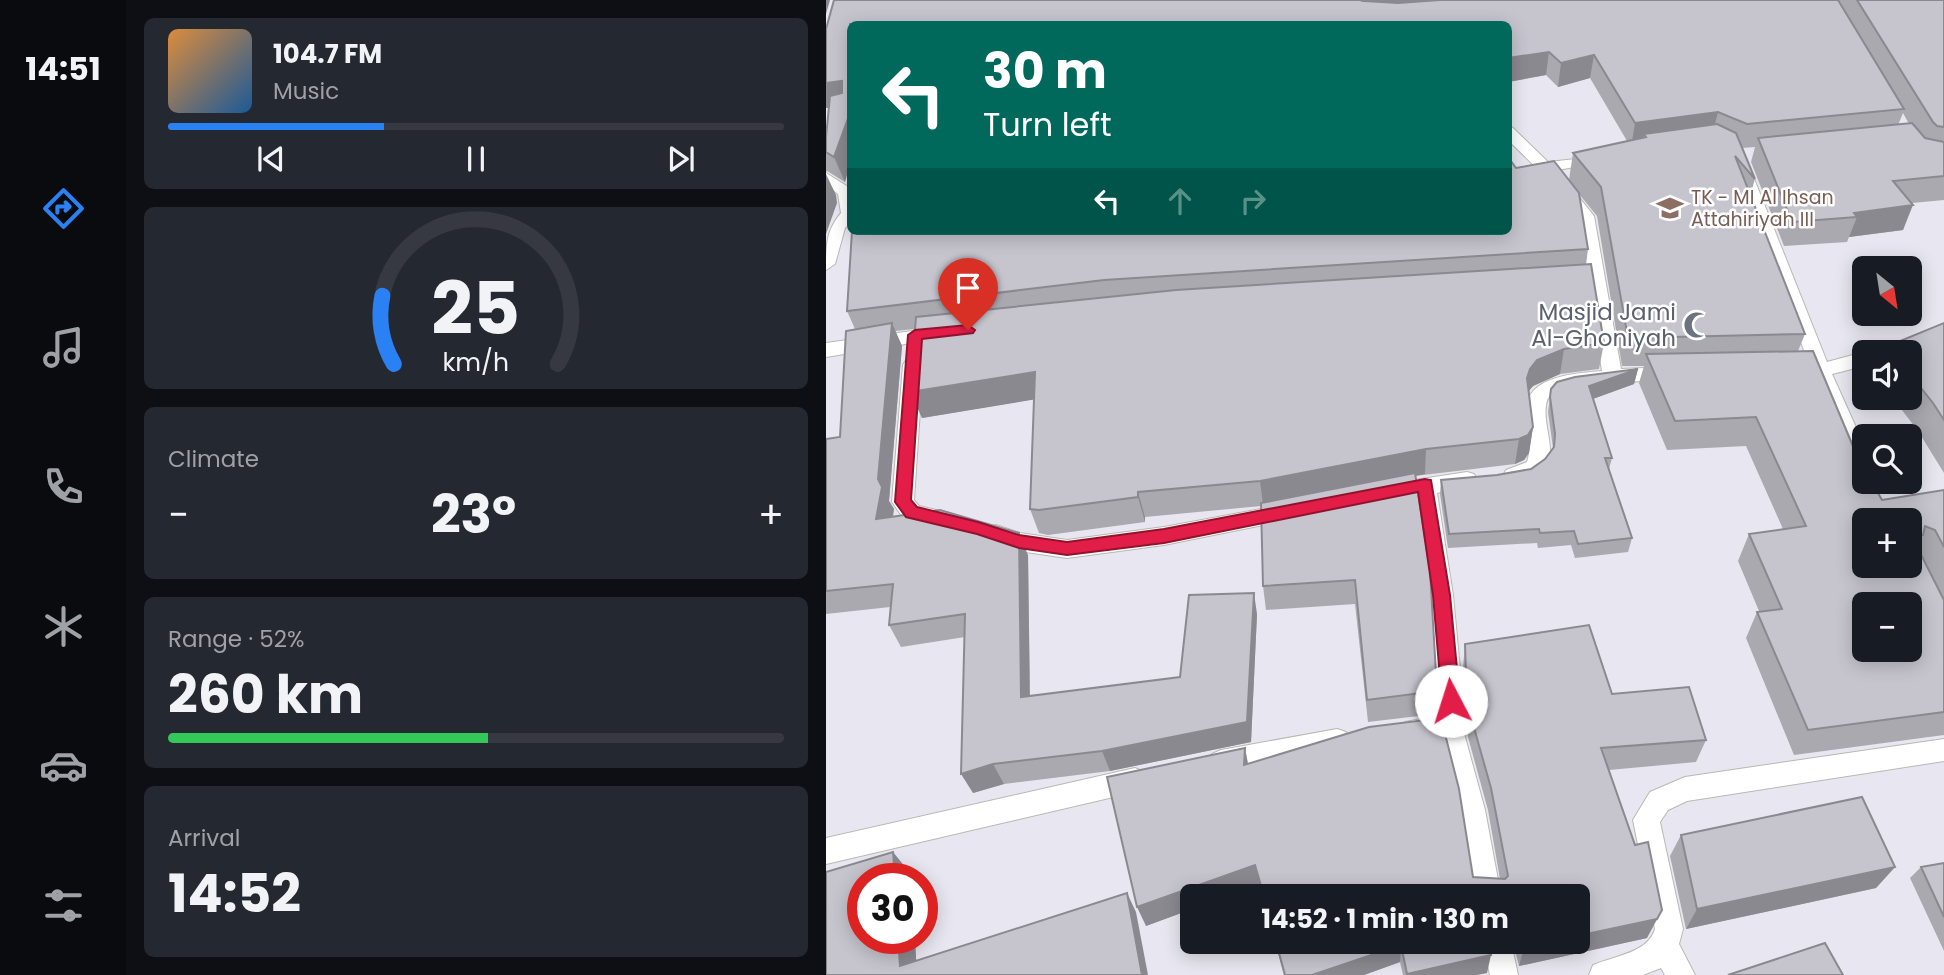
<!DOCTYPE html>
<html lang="en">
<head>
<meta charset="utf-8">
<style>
	body { margin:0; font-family:Poppins,sans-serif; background:#242831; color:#f1f3f6; height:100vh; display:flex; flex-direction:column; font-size:26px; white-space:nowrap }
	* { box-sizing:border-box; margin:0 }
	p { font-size:23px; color:#9ea1a6 }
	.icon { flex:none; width:38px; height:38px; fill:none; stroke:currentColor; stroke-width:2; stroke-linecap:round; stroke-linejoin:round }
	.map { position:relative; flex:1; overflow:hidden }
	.details { display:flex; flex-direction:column; gap:18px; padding:18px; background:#0d0f14; width:700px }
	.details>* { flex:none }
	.top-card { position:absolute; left:21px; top:21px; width:665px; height:214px; border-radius:10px; box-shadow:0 4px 18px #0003; background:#00695c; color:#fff; overflow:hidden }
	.needle { width:46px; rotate:150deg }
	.buttons { position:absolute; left:1026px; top:256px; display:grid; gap:14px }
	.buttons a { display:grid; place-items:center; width:70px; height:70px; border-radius:10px; background:#171b24; box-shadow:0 4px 18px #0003; font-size:35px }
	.speed { position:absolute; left:21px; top:863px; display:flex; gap:14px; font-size:35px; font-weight:700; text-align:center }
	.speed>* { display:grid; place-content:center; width:91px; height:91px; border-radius:50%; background:#171b24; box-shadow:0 4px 18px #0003; line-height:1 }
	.speed .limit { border:10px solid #d22; background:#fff; color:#111 }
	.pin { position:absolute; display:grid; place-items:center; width:60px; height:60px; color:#fff; margin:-72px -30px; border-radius:50% 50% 50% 0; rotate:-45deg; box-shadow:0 0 7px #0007 }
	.pin .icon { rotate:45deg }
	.me { position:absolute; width:77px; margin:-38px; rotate:355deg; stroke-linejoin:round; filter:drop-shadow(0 0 5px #0008) }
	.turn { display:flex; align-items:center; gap:24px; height:147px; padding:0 21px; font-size:32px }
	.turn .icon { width:91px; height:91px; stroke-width:2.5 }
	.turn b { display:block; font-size:49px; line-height:60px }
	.lanes { display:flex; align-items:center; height:66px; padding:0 21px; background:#0003; justify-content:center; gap:35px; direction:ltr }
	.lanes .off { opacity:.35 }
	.big { font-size:52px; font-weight:700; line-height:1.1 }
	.details .tile { flex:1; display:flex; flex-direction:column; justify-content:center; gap:10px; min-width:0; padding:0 24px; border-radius:10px; background:#242831 }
	.details .dial { align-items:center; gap:0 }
	.dial svg { height:182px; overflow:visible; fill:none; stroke:#363941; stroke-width:7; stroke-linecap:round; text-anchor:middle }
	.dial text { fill:#f1f3f6; stroke:none }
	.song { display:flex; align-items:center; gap:21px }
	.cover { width:84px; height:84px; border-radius:10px; background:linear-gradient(135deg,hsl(30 70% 55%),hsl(210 70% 35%)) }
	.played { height:7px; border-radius:4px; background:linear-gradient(90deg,#2981f3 35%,#363941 35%) }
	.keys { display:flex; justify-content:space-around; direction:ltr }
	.heat { display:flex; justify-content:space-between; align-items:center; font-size:38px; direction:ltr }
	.charge { height:10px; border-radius:5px; background:linear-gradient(90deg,#34c759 52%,#363941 0) }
	.trip { position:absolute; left:354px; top:884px; width:410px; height:70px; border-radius:10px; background:#171b24; box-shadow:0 4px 18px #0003; font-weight:700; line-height:70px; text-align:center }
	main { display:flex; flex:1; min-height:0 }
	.menu { display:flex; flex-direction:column; width:126px; justify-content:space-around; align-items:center; background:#090b0e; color:#9ea1a6 }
	.menu .icon { width:49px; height:49px }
	.menu .on { color:#2981f3 }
	.menu b { font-size:32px; color:#f1f3f6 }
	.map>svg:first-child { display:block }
</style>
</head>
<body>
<main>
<nav class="menu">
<b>14:51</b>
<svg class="icon on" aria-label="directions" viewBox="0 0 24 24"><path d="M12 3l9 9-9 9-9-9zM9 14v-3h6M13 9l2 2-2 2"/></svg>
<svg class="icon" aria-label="music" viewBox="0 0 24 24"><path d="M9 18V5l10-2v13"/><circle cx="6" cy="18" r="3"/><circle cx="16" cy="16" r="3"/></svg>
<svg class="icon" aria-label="phone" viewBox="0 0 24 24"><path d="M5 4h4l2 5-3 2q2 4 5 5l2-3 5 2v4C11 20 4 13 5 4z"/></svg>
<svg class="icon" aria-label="climate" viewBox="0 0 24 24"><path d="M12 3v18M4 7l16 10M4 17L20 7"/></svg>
<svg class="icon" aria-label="car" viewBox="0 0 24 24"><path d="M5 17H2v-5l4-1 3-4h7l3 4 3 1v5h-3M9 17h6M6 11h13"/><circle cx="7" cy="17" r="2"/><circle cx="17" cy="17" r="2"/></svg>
<svg class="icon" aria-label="filters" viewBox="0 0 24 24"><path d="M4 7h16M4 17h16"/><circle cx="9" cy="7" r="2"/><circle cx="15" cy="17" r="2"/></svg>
</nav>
<section class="details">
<div class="tile">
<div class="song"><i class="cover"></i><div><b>104.7 FM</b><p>Music</p></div></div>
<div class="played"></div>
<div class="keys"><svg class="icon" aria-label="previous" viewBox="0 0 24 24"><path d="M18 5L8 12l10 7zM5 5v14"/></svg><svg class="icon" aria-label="pause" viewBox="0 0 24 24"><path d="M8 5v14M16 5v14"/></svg><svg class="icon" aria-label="next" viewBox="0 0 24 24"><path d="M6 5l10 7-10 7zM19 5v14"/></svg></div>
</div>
<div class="tile dial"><svg viewBox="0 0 100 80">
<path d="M14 69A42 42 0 1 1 86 69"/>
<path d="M14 69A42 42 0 0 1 9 39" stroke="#2981f3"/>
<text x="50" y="56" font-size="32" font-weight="700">25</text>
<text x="50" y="72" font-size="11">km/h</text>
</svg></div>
<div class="tile"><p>Climate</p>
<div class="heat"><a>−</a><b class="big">23°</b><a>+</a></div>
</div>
<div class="tile"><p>Range · 52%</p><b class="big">260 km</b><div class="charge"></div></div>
<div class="tile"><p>Arrival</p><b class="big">14:52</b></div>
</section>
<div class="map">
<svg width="1118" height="975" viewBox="0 0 1118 975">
	<rect width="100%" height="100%" fill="#e8e6f0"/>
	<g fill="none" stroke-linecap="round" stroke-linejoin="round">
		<!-- minor casing -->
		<g stroke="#b8b9b1" stroke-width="2">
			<g id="minor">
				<path d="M682 126 687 128 722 162 778 156 780 159 778 162 731 170 768 216 795 369 844 367 851 369 854 374 851 379 844 381C806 382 755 377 722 398 711 424 742 462 706 477 696 481 690 485 680 482L677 476 680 470 701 462C706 447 702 434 700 419 695 376 744 374 776 371L752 217 727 184 682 140Z"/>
				<polygon points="915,161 923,166 1001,362 1038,352 1038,366 1006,374 1038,445 1038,477 1031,475 1028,469 988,377 960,375 957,370 960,365 983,363 907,166"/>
				<path d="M0 173 24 188V223L19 228 9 264 0 270C0 245 0 231 15 213L12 194 0 185Z"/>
				<polygon points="115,327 122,329 124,333 122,337 0,357 0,343"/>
				<polygon points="87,358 94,360 97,365 88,500 93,506 123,513 126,519 123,525 115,527 78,519 66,502 77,365 80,360"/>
				<polygon points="641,472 648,474 651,480 648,486 611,493 627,595 637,701 636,726 659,810 675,896 647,896 633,810 615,738 588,741 579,738 576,730 579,722 612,716 605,595 590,496 562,500 555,498 551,492 555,486 562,484"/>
				<polygon points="462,504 470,506 473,512 470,518 462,520 338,545 241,558 193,551 162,540 159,534 162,528 170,525 194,533 241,540 338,527"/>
				<polygon points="511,729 520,732 523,740 520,748 511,751 395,774 386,770 382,762 386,754 395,750"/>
				<path d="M1118 739V761L861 801 842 810 834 822 857 929 853 944 869 975H839L835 968 817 975H763L767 965C788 956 822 953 829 929L807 820 824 792 859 777Z"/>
				<polygon points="309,768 318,772 322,780 318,788 309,792 0,864 0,838"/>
				<polygon points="657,942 685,942 692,975 664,975"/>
			</g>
		</g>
		<!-- minor -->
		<use href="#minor" fill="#fff" fill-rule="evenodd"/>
	</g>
	<!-- wall -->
	<g fill="#aaa9b0" fill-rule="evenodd">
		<path d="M8 0H1118V200L1086 203 1077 230 1023 237 1021 242 958 246 925 162 929 147 916 148 929 179 924 196 979 334 972 351 1029 451 1056 500 1118 490V735L968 755 920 638 931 612 933 611 912 561 923 534 957 529 920 446 841 450 813 383 818 366H796L771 216 753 194 762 249 760 265 778 343 773 369 734 374 707 386 703 391 707 427 703 453 698 460 689 464 589 476 611 691 610 714 542 722 529 604 440 610 437 586 435 506 319 517V522L222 535 213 533 204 509 208 399 96 418 89 329 69 331 76 346 63 501 68 509 67 517 202 555 204 696 354 677 431 614 425 742 284 771 178 784 147 793 139 637 75 647 63 625 64 607 0 614V439L14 437 29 329 21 311 690 168 743 180 747 153 801 141 764 78 732 87 720 75 682 82V24H24L19 182 1 171 0 172V137L3 108H0V29ZM1077 113 1083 124 1072 125Z"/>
		<polygon points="1118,323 1118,473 1092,431 1066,397 1083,397 1083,352 1059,352 1062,346"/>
		<polygon points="812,369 808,384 767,399 786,458 783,469 806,538 802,552 749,558 745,545 712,548 711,543 622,548 614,494 615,480 671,475 705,469 719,459 727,448 722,412 725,389"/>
		<polygon points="639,644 786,694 880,740 870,762 783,770 821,938 693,966 687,942 751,942 751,896 437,896 434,885 402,896 366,896 366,909 320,926 419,748 422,763 647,877 674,879 662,810 639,726 637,668"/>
		<polygon points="855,835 1069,867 1050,888 860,929 844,856"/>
		<polygon points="1118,863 1118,951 1084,878 1095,867"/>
		<polygon points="449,942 662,942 661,973 650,975 577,975 574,962 538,975 458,975"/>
	</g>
	<!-- shaded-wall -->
	<g fill="#8b8990">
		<polygon points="0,0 4,0 0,14"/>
		<polygon points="540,0 612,0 612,8 538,1"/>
		<polygon points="723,52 720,75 682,82 682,58"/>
		<polygon points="768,55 764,78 732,87 735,63"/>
		<polygon points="16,81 24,105 0,108 0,83"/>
		<polygon points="892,112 886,136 818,134 816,146 805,148 809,123"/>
		<polygon points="24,113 24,165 19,182 8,157"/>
		<polygon points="0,174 10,195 11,203 0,234"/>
		<polygon points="1087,205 1077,230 1023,237 1031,217 1028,213"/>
		<polygon points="66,323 76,346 63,501 68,509 62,541 50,519 52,479"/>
		<polygon points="738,349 734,374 707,386 700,394 701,378 704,369 711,360"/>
		<polygon points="812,369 808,384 761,401 763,386"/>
		<polygon points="209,372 217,398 96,418 84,392"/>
		<polygon points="707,427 703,453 698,460 689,464 693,439"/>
		<polygon points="600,449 599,474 437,505 434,481"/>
		<polygon points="312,492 319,517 319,522 312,497"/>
		<polygon points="193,533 202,555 204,717 195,697"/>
		<polygon points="428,593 431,614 425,742 284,771 276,751 421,722"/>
		<polygon points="419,748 423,771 418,765"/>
		<polygon points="167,764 178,784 147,793 135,774"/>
		<polygon points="67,852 84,873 85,878 69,878"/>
		<polygon points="429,865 434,885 402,896 366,896 366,909 320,926 311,907"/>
		<polygon points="1069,867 1050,888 860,929 871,909"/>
		<polygon points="301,893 310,912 322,975 316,975"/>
		<polygon points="836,910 821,938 693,966 698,948 726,942 751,942 751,936"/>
		<polygon points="72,938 89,938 91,975 74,966"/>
		<polygon points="575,945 574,962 538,975 486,975"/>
		<polygon points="665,955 661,973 650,975 581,975 581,974"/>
	</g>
	<!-- building -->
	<g fill="#c6c4cd" stroke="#8b8990" stroke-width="2" fill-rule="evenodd">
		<polygon points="8,0 540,0 538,1 572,3 614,0 1012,0 1078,109 921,124 892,112 809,123 768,55 735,63 723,52 682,58 682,24 24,24 24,113 8,157 0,152 0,137 4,96 16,93 16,81 0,83 0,29"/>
		<polygon points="1031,0 1118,0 1118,127 1111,126 1107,122"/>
		<polygon points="1086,123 1099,138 1118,142 1118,176 1067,181 1087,205 1028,213 1031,217 966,222 932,138"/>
		<polygon points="891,124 910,133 929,179 909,156 979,334 802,338 775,187 747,153 820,137 818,134"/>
		<polygon points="682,157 690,168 728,161 753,193 762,249 278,280 21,311 26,231 682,231"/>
		<polygon points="765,264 778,343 738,349 711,360 704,369 701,378 707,427 702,435 693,439 600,449 434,481 312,492 312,497 213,510 204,509 209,372 84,392 90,317 350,290"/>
		<polygon points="66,323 52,479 56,487 50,519 114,510 193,533 195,697 354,677 363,595 428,593 421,722 276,751 167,764 135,774 139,614 63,625 67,584 0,591 0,439 14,437 20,331"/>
		<polygon points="1118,323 1118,420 1107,403 1083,373 1083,352 1066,352 1062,346"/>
		<path d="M987 351 1029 451 1038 467V481H1045L1056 500 1118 490V547L1109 530 1099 526 1097 535H1085L1118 600V712L982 730 931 612 956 609 923 534 980 526 930 417 849 421 820 354ZM1038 520H1083V565H1038ZM1038 604H1083V649H1038Z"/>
		<polygon points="812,369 763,386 786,458 779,458 806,538 752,544 748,531 714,533 713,529 623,534 615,480 671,475 705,469 719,459 728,447 729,434 724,397 725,389 731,382 749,377"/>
		<polygon points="589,473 604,571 611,691 541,700 529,580 437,586 435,503"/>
		<polygon points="763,625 786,694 863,687 880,740 775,748 809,845 822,842 836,910 831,919 751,936 751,896 438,896 429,865 311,907 281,777 419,748 418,765 543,727 615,718 633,789 647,877 679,879 682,876 665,788 641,703 639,644"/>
		<polygon points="1036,797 1069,867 871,909 855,835"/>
		<polygon points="67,852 69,878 37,878 37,938 72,938 74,966 301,893 316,975 0,975 0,872"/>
		<polygon points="1118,863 1118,917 1095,867"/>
		<polygon points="450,942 662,942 665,955 581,974 575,945 486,975 459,975"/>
		<polygon points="696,942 726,942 698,948"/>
		<polygon points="999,943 1017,975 902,975"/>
	</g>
	<!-- route -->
	<polygon fill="#e11d48" stroke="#92132f" stroke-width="2" points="142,325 149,330 147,333 96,339 85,500 91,507 152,522 193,535 241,542 338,529 599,479 605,480 624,595 634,701 632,706 625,709 619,706 616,701 607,595 592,492 338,543 241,555 193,548 151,534 80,517 69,502 82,335 89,330"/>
	<!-- icons -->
	<defs>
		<g id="school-bare" transform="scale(2.1)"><path d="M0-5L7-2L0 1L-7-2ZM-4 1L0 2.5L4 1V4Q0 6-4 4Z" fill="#8d6e63" stroke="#fff" stroke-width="2.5" paint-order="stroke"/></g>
		<g id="mosque-bare" transform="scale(2.1)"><path d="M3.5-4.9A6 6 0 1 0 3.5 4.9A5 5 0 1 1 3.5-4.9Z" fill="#6b7280" stroke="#fff" stroke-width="2.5" paint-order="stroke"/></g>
	</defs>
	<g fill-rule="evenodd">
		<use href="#school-bare" x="844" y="208"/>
		<use href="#mosque-bare" x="871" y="325"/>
	</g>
	<g text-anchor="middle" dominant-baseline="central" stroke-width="5" stroke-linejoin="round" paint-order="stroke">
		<!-- far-education labels -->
		<g font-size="19" fill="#785e54" stroke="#fff" text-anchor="start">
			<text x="865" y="197">TK - MI Al Ihsan<tspan x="865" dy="22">Attahiriyah III</tspan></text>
		</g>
		<!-- worship labels -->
		<g font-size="23" fill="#5b616d" stroke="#fff" text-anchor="end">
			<text x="850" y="312">Masjid Jami<tspan x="850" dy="26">Al-Ghoniyah</tspan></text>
		</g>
	</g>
</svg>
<div class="buttons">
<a><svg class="needle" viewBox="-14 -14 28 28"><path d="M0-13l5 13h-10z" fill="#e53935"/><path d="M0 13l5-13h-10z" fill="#9ea1a6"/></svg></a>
<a><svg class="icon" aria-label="sound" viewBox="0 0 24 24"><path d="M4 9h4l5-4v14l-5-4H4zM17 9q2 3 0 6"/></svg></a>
<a><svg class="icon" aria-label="search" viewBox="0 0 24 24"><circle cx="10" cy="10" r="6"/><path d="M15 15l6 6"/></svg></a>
<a>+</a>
<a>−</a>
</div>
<div class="speed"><div class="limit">30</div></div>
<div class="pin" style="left:142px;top:330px;background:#d93025"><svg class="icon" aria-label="arrive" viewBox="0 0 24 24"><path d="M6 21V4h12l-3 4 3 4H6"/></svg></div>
<svg class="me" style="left:625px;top:701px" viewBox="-20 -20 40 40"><circle r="19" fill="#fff"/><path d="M0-13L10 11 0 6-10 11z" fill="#e11d48"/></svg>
<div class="trip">14:52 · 1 min · 130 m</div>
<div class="top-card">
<div class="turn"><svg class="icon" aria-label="left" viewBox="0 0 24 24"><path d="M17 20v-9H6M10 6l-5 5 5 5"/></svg><div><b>30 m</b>Turn left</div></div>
<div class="lanes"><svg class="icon" aria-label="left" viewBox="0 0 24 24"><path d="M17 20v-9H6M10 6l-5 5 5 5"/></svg><svg class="icon off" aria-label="ahead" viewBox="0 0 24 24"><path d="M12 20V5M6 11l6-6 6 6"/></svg><svg class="icon off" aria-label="right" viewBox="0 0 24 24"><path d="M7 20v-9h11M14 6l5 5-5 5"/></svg></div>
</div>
</div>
</main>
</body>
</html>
